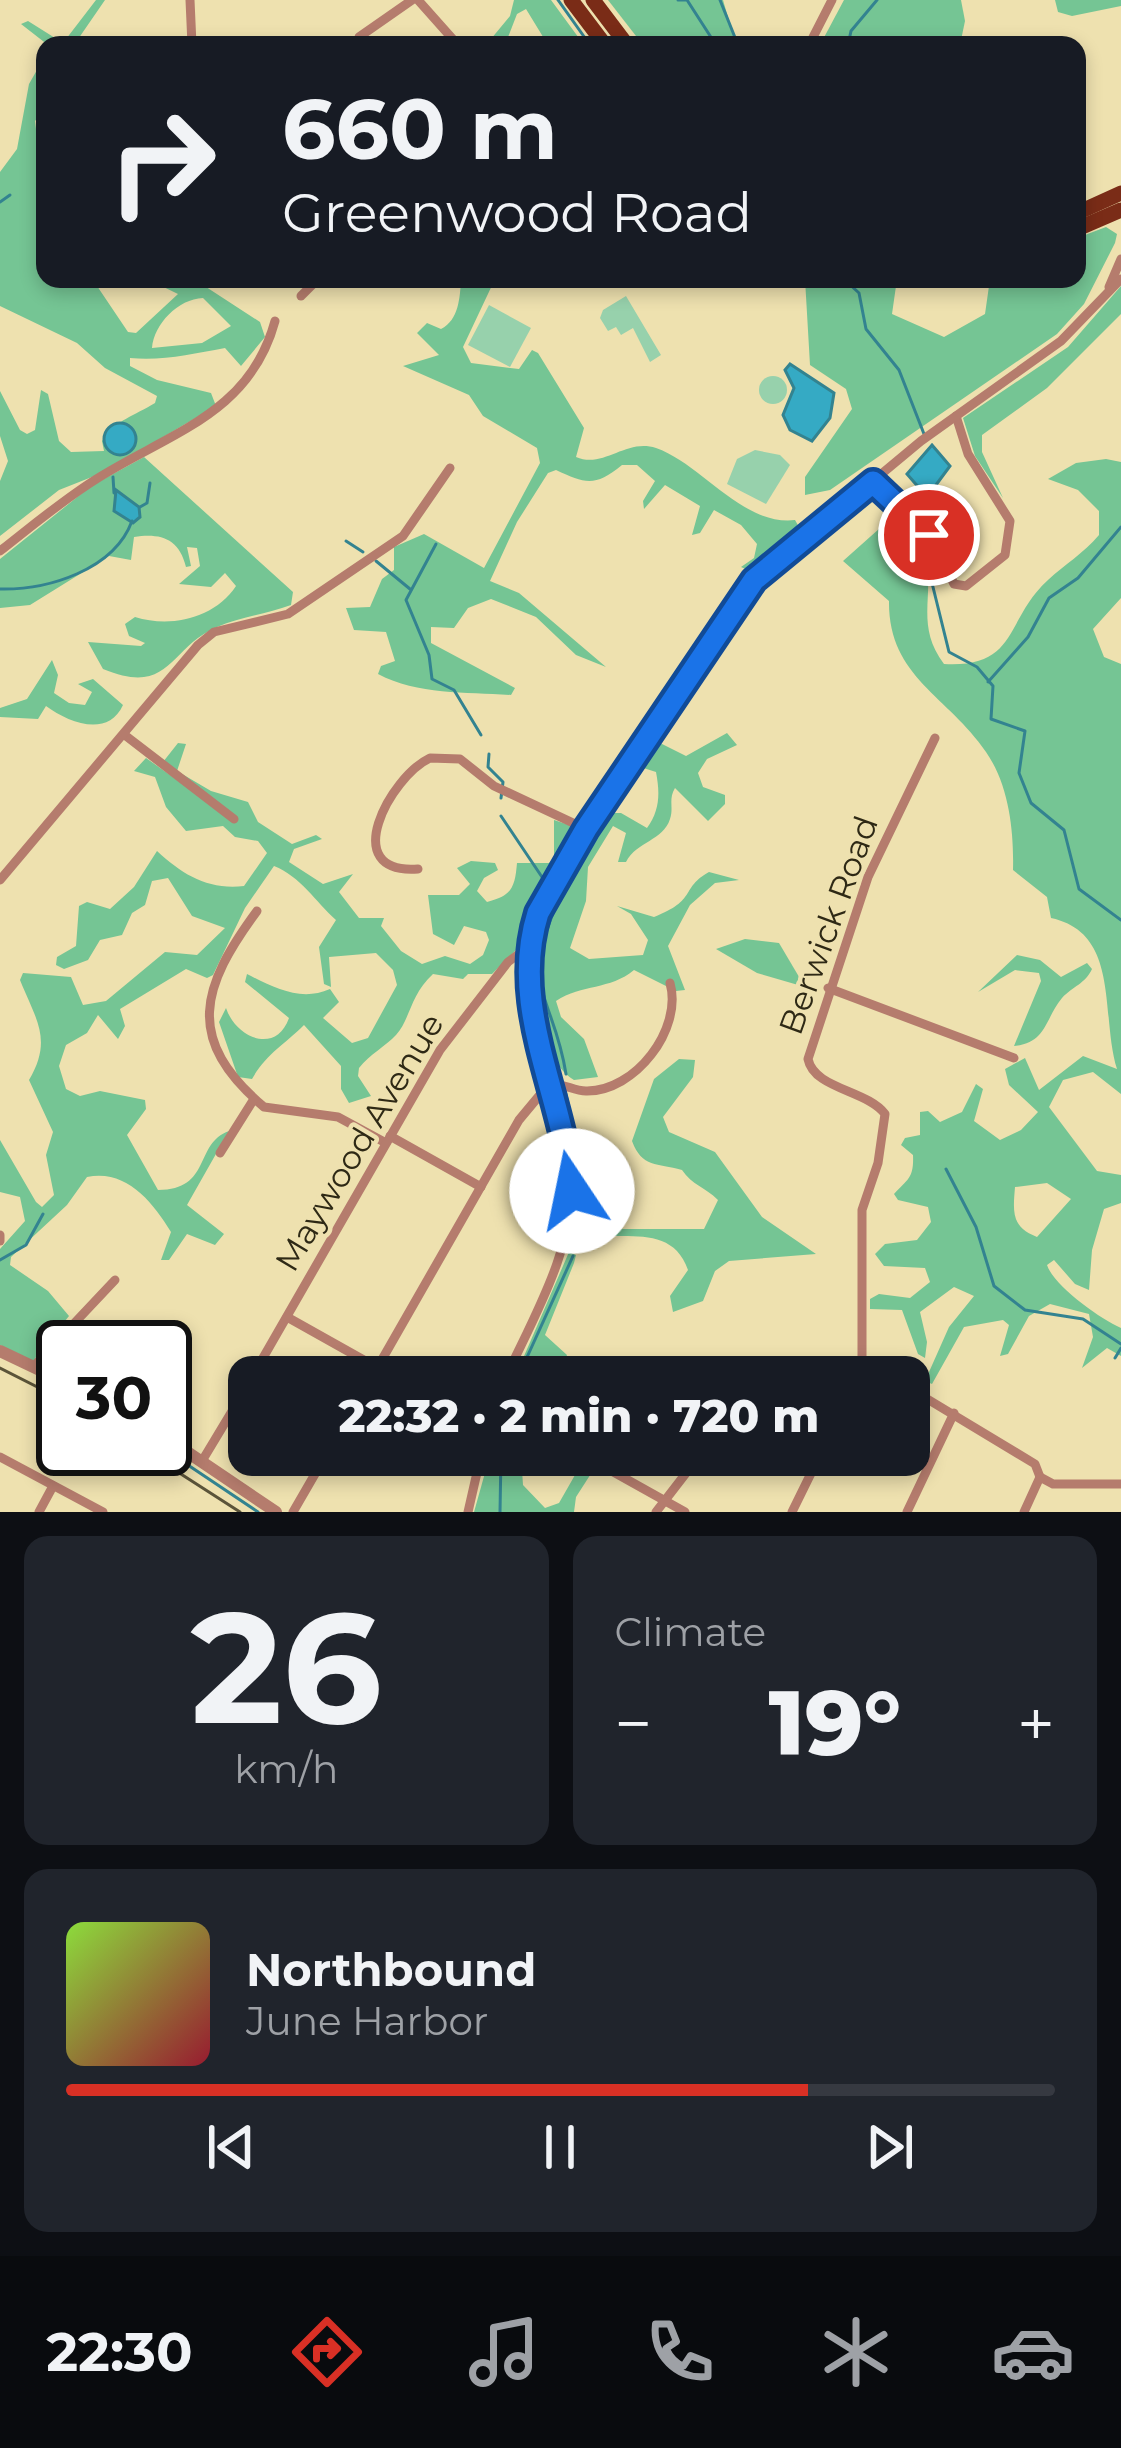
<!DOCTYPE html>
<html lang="en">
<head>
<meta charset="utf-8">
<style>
	body { margin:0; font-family:Montserrat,sans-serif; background:#20242c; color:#f1f3f6; height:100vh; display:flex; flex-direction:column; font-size:45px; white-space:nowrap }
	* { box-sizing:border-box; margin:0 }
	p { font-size:39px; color:#9ea1a6 }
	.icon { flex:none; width:66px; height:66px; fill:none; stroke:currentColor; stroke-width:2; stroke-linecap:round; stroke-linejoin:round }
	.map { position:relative; height:1512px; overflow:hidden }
	.drawer { display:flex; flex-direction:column; gap:24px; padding:24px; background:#0d0f14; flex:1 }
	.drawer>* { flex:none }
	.top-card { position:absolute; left:36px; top:36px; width:1050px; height:252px; border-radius:24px; box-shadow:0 6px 18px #0003; background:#171b24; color:#f1f3f6; overflow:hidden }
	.speed { position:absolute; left:36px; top:1320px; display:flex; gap:24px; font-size:60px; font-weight:700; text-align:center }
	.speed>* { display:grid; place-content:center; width:156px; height:156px; border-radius:50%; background:#171b24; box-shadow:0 6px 18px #0003; line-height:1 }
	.speed .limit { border:6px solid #111; border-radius:18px; background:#fff; color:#111 }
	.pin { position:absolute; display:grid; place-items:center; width:102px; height:102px; color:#fff; margin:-51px; border:6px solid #fff; border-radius:50%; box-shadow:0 3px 12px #0007 }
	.me { position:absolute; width:132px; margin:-66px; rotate:349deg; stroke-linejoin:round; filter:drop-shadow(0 0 9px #0008) }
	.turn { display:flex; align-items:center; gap:42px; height:252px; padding:0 48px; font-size:54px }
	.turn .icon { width:156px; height:156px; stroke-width:2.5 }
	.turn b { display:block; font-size:84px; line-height:102px }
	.big { font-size:90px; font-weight:800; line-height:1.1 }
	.drawer .widget { flex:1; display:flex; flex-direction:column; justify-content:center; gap:18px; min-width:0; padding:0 42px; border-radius:24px; background:#20242c }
	.drawer .dial { align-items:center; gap:0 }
	.dial b { font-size:156px; line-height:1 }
	.song { display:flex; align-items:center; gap:36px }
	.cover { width:144px; height:144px; border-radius:18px; background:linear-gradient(135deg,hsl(90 70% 55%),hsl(350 70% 35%)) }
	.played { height:12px; border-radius:6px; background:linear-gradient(90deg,#d93025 75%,#363941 75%) }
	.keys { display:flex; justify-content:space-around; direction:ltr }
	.heat { display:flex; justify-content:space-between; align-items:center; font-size:66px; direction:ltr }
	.drawer .tiles { flex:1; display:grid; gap:24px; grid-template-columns:1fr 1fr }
	.widget:last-child { grid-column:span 2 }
	.trip { position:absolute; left:228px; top:1356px; width:702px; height:120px; border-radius:24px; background:#171b24; box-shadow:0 6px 18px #0003; font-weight:800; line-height:120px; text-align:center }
	.tab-bar { display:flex; height:192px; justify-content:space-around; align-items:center; background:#090b0e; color:#9ea1a6 }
	.tab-bar .icon { width:84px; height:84px }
	.tab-bar .selected { color:#d93025 }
	.tab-bar b { font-size:54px; color:#f1f3f6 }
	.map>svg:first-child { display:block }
</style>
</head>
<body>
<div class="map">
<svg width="1121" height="1512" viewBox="0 0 1121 1512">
	<rect width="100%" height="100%" fill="#eee1af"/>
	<!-- green -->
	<g fill="#97d1ac">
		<polygon points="626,296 661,355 650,362 633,328 621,335 616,327 608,331 600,318 603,310"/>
		<polygon points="489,305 531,328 510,367 468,345"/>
		<circle cx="773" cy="390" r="14"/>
		<polygon points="755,450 780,455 790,465 766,504 727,484 737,459"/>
		<polygon points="536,1157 550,1165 555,1157 562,1162 564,1211 553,1204 557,1195 549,1190 557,1175 547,1169 540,1181 527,1174"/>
	</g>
	<!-- forest -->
	<g fill="#75c594" fill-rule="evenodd">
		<polygon points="96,0 105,0 74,45 48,45 21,24 28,21 63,43"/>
		<polygon points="514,0 551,0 584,45 548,45 526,9 517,14 505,45 486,45 510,16"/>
		<polygon points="608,0 723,0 736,45 643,45"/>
		<polygon points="844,0 961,0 965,21 960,45 820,45"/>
		<polygon points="1055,0 1121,0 1121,6 1072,16 1058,12"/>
		<path d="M45 56V109L35 121 36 129 45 132V279L93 280 128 332 136 333 178 294 147 279 200 283 260 322 265 337 241 366 225 348C192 354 163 361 130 358V366L157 380 211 393 216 406 102 473 59 490 0 536V481L8 461 0 436V391L20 430 27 434 35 430 41 390 48 394 59 441 71 452 104 451 102 441C117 419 134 416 155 403L157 396 105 368 77 343 0 306V172L17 149 29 84ZM203 298 231 326 202 343 152 348C154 324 178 299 203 298Z"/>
		<polygon points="1106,227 1117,234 1115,243 1084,304 1057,334 830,490 805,495 805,477 852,409 846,389 810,365 805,279 897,279 892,314 944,337 985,314 990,279 1077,279 1077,238"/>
		<path d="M461 279H495L463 347 471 363 519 369 532 350 538 353 584 428 576 457C604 469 626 438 656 448 702 464 742 526 795 520L799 527 752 572 741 567 754 558 757 544 741 525 714 510 700 533 692 535 700 506 665 485 644 509 643 501 655 481 637 465H622C595 487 586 484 556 470L548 473 517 522 490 581 519 593 606 667 576 655 536 617 491 599 468 608 454 628 431 627V643L515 688 511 695C466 692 418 695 378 674L381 666 395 661 386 632 354 630 346 608 370 607 382 579 394 570V547L424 534 484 568 540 463 537 448 483 416 469 395 403 366 439 355 417 333 427 323 441 329C459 320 460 297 461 279Z"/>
		<polygon points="1121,286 1121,314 1047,388 982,435 982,452 1003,498 975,456 963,418 1068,347"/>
		<path d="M144 457 293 592 291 605C267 614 240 617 217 627 168 648 171 697 103 669L88 642 141 646 145 643 129 636 125 624 135 617C170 628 214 619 236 586L225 573 211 587 179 584 200 566 197 548 187 547 191 566 186 567C179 538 160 533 134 537L131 560 109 556 30 605 0 608V559L91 486Z"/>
		<path d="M1106 459 1121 462V598L1093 629 1104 657 1121 664V1145V1094L1093 1072 1063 1080 1049 1107 1097 1171 1121 1175V1203L1104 1209 1092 1250 1089 1290 1075 1284 1054 1260 1047 1265C1054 1286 1099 1318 1121 1328V1356L1107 1348 1082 1368 1093 1337 1089 1314 1050 1304 1029 1316 1008 1354 1000 1356 1009 1325 1003 1320 964 1327 932 1384 925 1381 949 1327 974 1296 954 1287 920 1312 927 1342 925 1358 918 1354 902 1310 870 1309V1299L879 1294 910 1298 930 1282 925 1268 884 1266 875 1254 885 1244 917 1240 931 1222 928 1207 898 1200 894 1194C908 1179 914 1178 913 1155L901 1145 905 1138 920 1135V1112L928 1111 940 1122 962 1112 976 1084 983 1089 974 1121 1000 1140 1021 1130 1038 1112 1009 1085 1005 1069 1025 1058 1039 1090 1083 1056 1117 1069C1100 1015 1121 933 1051 918L1047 897 1013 870C1014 831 1009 785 986 752 948 696 888 677 889 601L843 561 889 520C962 566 902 609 944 664 1019 668 1004 620 1048 580 1065 564 1083 554 1099 535V511L1078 490 1048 479 1076 463ZM1047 1183 1071 1199 1037 1237C1011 1227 1013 1212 1015 1187Z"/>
		<path d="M52 660 58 675 54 693 69 703 85 705 92 692 78 684 93 679 123 705C108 738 69 723 46 706L38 719 0 717V708L27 699Z"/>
		<path d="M727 733 737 745 707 759 698 773 703 787 725 795V804L708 821 675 788C668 800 674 807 670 819 663 841 637 841 626 862H618L626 833 613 826 588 867 586 901 570 948 589 959 643 955 648 940 631 914 617 906 654 917C698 900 680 888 709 872L739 880 715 883 690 905 668 946 685 990 676 991 634 970C610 990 582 984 556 1001L561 1017 584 1039 598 1077 574 1080C553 1067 551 1047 546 1024 529 952 532 923 576 859 586 844 603 831 605 813H621L647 828C660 810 660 793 656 772L634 765 652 739 686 756Z"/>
		<path d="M178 743 186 744 177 771 211 791 248 802 258 822 292 844 316 835 322 839 294 849 289 862 323 884 353 874 339 892 359 918H384L381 926 401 951 422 964 445 956 470 964 483 955 489 940 486 932 464 926 454 945 433 934 428 895H459L470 884 457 868 471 861 495 863 498 870 484 878 477 891 487 902C512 896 515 887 517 863H549L554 858V820L572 826 575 841 516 950 492 974H468L463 979 433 974C410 995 410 1020 396 1035 386 1046 370 1054 359 1068L358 1076 371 1096 349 1103 341 1089V1066L304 1025C284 1045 266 1054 252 1079L238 1077 219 1022 226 1008C236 1038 276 1055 289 1018L245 982 247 974C274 988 301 1002 330 989L339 1002 323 1018 352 1043 368 1038 397 985 393 970 376 953 329 957 331 987 324 984 319 947 336 920C316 902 300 876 274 866L245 908 213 975 207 978 186 969 120 1009 125 1026 118 1039 98 1015 87 1033 66 1045 59 1066 66 1089 80 1096 100 1091 145 1100 146 1109 127 1135 158 1190C212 1190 194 1143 229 1131L187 1205 224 1234 215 1245 187 1234 169 1260H161L171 1232C152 1201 126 1169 87 1177L67 1205 11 1257 10 1265 48 1291 69 1316 33 1361 0 1345V1249L25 1221 20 1197 0 1192V1140L36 1202 42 1207 54 1195 46 1155 53 1132 29 1080C53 1039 36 1020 20 980L23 973 71 977 83 1005 106 1001 165 952 197 955 225 928 192 916 168 878 152 881 145 905 132 913 122 935 100 940 88 960 64 969 56 965 57 957 76 946 79 906 87 902 110 909 134 887 157 851C183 875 208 890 244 886L267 853 258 841 235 837 223 826 186 831 166 807 155 777 134 771 146 758 235 821 163 762Z"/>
		<polygon points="745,939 779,943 805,987 757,973 716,949"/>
		<path d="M1017 955 1040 960 1061 977 1087 963 1092 969C1085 984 1073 986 1062 998 1045 1018 1047 1043 1014 1046L1041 981 1039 973 1015 970 978 992Z"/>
		<path d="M679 1059 695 1060 693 1077 663 1117 669 1132 715 1152 762 1217 816 1254 729 1261 715 1271 703 1301 673 1312 670 1296 688 1270C674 1230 637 1237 601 1236L616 1229H704L718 1200C705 1187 692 1185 682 1170 657 1163 642 1168 632 1141L654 1079Z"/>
		<polygon points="569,1252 576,1255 574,1263 545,1335 567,1355 559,1377 515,1377"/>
		<polygon points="490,1455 521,1455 523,1485 545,1508 559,1503 583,1461 591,1461 594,1469 576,1497 574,1512 474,1512"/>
	</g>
	<!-- water -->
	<g fill="#35aac4" stroke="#338390" stroke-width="3">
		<polygon points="790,364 834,393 830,418 812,441 790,430 783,415 794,388 785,370"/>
		<circle cx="120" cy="439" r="16"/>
		<polygon points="932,445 950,466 927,497 907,474"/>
		<polygon points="116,490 139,507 140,517 133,523 114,511"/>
	</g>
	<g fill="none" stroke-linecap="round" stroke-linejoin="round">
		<!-- stream -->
		<g stroke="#338390" stroke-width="3">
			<polyline points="558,0 590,45"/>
			<polyline points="678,0 687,0 716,45"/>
			<polyline points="720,0 738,45"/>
			<polyline points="848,45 851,31 877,0"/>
			<polyline points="0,202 10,195"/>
			<polyline points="844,279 859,293 866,329 899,370 924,434"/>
			<polyline points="113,477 114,493"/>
			<polyline points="928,492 941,515 938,538"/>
			<polyline points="140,507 147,503 150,483"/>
			<polyline points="346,541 363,552"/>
			<polyline points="436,544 406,600 429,655 432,679 454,690 481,735"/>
			<polyline points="935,554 932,583 949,652 977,667 993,686 991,719 1025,731 1019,773 1031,803 1064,830 1079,889 1121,920"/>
			<polyline points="376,561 410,589"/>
			<path d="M0 589C48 590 114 570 132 521"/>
			<polyline points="988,682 1028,637 1049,598 1078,578 1121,527"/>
			<polyline points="489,754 488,767 503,782 501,798"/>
			<polyline points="501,816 548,886"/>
			<path d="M556 906C520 991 554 997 566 1074"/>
			<polyline points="565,1090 585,1180 579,1246"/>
			<polyline points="946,1169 976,1227 994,1286 1025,1310 1083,1319 1121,1344"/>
			<polyline points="0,1260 26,1245 43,1214"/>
			<polyline points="1115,1358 1121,1348"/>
			<polyline points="518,1377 573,1256"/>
			<polyline points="164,1449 258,1512"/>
			<polyline points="500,1512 501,1455"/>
		</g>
		<!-- minor -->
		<g stroke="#b57c6d" stroke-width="9">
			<polyline points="190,0 192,45"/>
			<polyline points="418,0 458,45"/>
			<polyline points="359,37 412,0"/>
			<polyline points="809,45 832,0"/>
			<polyline points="1109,287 1121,259"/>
			<polyline points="301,296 318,279"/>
			<polyline points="873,481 933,540 954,584 966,586 1005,555 1010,521 968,454 956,416"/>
			<path d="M0 551C32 526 64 499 98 478 172 432 250 413 275 321"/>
			<polyline points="126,736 234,819"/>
			<path d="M418 869C337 875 390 777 430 758L460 759 494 786 586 829"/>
			<polyline points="0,880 198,645 214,632 288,614 403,536 450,468"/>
			<path d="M257 911C201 987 184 1039 264 1107L338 1117 386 1143"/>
			<polyline points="828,988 1014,1058"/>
			<polyline points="390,1136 481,1187"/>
			<polyline points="220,1153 254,1099"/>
			<polyline points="0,1235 0,1241"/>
			<polyline points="287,1317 394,1377"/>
			<polyline points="33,1367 115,1280"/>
			<polyline points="252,1377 440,1050 508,962 528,947"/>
			<path d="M372 1377 519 1120 549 1084C564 1083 573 1091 586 1091 635 1092 683 1029 670 983"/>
			<path d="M506 1377C534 1316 575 1248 571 1178L525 968 538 913 586 829 754 580 921 441 1061 341 1121 279"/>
			<polyline points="817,1377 849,1366 884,1377"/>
			<path d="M858 1377 862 1368V1210L878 1163 885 1114C867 1090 814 1089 808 1059L868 877 935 738"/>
			<polyline points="909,1388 1035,1464 1040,1477"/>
			<polyline points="0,1457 103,1512"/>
			<polyline points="592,1460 685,1512"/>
			<polyline points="202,1461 249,1383"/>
			<polyline points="1040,1477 1053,1484 1121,1484"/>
			<polyline points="39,1512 53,1486"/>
			<polyline points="293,1512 326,1455"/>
			<polyline points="468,1512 481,1455"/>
			<polyline points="656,1512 700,1455"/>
			<polyline points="792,1512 820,1455"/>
			<polyline points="907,1512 954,1413"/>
			<polyline points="1024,1512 1040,1477"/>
		</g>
		<!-- tertiary -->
		<g stroke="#b57c6d" stroke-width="12">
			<polyline points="0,1351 63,1381"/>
			<polyline points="165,1437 276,1512"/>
		</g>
		<!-- primary -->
		<g stroke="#7a2c17" stroke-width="15">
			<polyline points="571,0 605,45"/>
			<polyline points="593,0 627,45"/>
			<polyline points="1077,213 1121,193"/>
			<polyline points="1077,229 1121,210"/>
		</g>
		<!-- tram -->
		<g stroke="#5b5439" stroke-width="3">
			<polyline points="0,1368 63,1400"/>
			<polyline points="142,1449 240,1512"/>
		</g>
	</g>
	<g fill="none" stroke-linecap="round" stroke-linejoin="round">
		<!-- route casing -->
		<g stroke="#114b97" stroke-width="30">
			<path id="route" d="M572 1191C564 1095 508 1008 538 913L586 829 754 580 873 482 929 535"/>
		</g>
		<!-- route -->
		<use href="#route" stroke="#1a73e8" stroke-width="21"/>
	</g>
	<g text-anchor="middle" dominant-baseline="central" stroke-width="9" stroke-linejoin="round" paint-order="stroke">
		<!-- street labels -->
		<g font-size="33" fill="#2e2915" stroke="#eee1af">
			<text transform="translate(828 925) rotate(-70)">Berwick Road</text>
			<text transform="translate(359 1142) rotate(-59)">Maywood Avenue</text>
		</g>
	</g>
</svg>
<div class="speed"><div class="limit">30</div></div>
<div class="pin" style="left:929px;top:535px;background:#d93025"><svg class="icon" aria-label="arrive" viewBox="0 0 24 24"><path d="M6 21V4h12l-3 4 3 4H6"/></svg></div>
<svg class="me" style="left:572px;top:1191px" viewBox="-20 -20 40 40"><circle r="19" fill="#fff"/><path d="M0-13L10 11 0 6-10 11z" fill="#1a73e8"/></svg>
<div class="trip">22:32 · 2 min · 720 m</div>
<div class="top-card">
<div class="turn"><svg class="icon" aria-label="right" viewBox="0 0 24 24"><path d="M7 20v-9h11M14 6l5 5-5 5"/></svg><div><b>660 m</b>Greenwood Road</div></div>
</div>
</div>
<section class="drawer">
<div class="tiles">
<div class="widget dial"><b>26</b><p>km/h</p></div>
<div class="widget"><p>Climate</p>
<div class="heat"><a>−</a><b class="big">19°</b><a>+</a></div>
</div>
<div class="widget">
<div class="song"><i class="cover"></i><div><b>Northbound</b><p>June Harbor</p></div></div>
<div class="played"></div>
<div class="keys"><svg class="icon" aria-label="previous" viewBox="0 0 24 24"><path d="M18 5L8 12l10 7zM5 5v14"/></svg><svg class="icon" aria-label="pause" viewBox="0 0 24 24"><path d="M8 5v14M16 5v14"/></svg><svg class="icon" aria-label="next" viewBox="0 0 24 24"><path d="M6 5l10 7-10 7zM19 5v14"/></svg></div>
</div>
</div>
</section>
<nav class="tab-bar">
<b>22:30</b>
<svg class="icon selected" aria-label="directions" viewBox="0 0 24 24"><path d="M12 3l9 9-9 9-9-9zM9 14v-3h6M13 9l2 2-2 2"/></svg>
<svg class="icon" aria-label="music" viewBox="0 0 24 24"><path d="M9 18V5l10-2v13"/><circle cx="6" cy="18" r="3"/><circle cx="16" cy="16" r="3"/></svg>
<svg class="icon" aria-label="phone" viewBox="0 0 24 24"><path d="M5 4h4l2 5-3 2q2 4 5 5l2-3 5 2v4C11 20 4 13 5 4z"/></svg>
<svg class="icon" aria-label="climate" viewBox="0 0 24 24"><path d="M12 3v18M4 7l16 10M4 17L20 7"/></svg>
<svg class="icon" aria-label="car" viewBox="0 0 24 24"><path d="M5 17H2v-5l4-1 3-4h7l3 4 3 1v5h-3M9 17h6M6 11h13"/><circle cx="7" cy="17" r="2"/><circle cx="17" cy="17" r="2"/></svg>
</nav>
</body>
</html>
